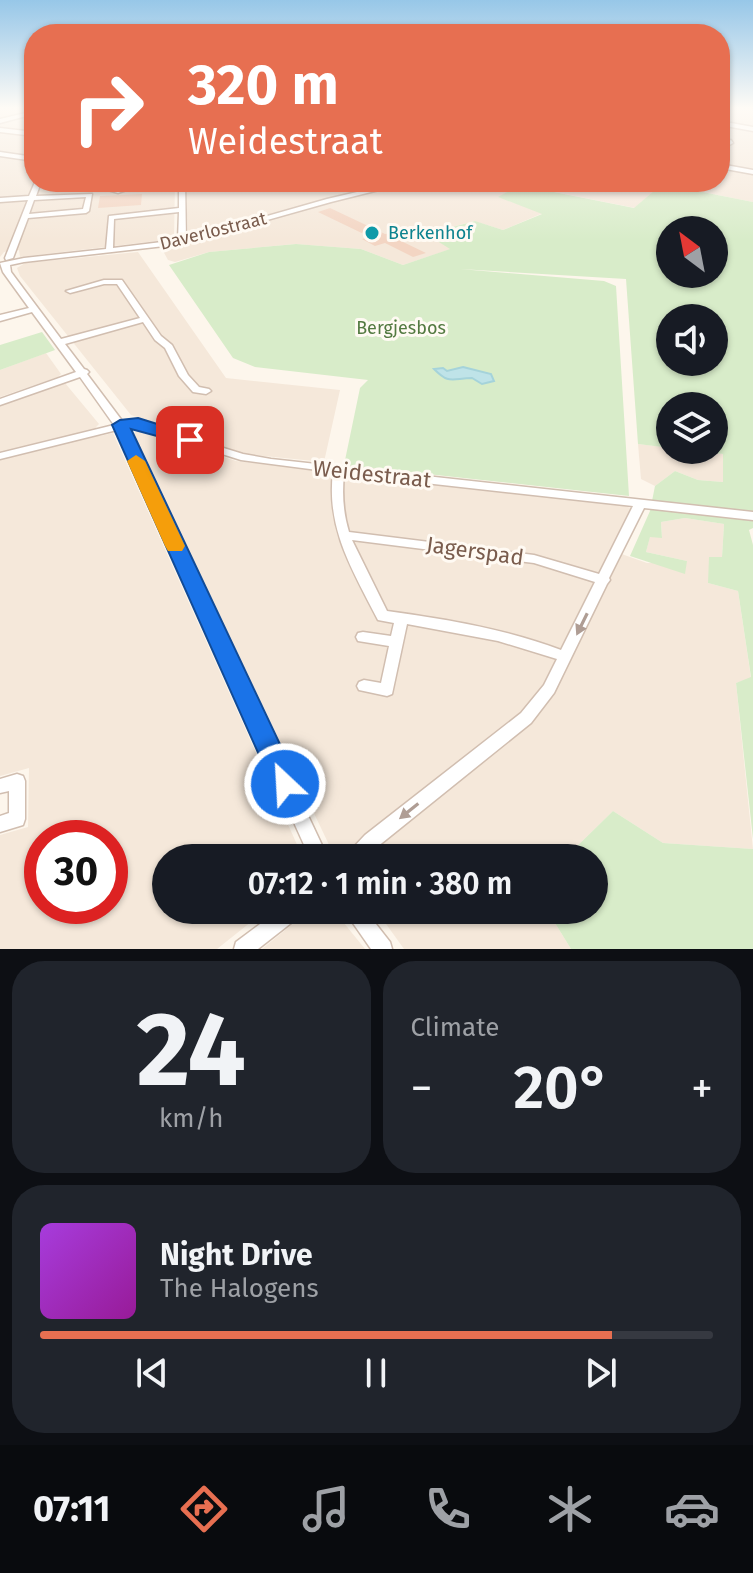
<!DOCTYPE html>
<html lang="en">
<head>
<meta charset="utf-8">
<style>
	body { margin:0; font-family:"Fira Sans",sans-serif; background:#20242c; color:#f1f3f6; height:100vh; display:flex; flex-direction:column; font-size:30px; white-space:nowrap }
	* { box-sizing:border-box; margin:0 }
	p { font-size:26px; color:#9ea1a6 }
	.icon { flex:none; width:44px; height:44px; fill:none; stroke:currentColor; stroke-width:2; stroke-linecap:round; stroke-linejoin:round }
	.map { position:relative; height:949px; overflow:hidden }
	.drawer { display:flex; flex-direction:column; gap:12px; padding:12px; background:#0d0f14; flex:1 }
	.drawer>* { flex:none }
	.top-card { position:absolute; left:24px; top:24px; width:706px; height:168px; border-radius:32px; box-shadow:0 2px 6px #0004; background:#e76f51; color:#fff; overflow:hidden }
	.needle { width:52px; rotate:328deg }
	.controls { position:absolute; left:656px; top:216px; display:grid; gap:16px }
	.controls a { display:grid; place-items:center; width:72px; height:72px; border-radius:50%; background:#171b24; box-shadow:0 2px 6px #0004; font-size:40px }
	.speed { position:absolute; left:24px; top:820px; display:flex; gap:16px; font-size:40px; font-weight:700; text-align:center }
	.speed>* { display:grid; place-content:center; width:104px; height:104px; border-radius:50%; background:#171b24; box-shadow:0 2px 6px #0004; line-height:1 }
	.speed .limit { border:12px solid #d22; background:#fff; color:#111 }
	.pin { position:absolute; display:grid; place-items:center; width:68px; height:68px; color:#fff; margin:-34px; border-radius:16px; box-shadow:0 4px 12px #0006 }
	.me { position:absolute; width:88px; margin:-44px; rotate:335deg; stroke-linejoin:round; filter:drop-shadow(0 0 6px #0008) }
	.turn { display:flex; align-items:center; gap:28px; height:168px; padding:0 32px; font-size:36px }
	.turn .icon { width:104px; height:104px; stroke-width:2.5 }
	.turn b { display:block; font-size:56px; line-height:68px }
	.big { font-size:60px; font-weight:600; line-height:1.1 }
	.drawer .card { flex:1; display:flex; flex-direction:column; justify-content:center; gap:12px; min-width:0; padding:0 28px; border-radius:32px; background:#20242c }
	.drawer .dial { align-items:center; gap:0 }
	.dial b { font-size:104px; line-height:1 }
	.song { display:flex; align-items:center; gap:24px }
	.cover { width:96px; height:96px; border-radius:12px; background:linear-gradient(135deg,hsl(280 70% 55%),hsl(300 70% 35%)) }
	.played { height:8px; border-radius:4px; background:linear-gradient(90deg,#e76f51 85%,#363941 85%) }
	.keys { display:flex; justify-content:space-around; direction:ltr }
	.heat { display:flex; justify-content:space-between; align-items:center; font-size:44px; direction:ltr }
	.drawer .tiles { flex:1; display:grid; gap:12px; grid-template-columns:1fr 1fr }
	.card:last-child { grid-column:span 2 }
	.trip { position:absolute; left:152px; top:844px; width:456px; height:80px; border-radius:40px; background:#171b24; box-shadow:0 2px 6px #0004; font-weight:600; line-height:80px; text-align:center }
	.tabs { display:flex; height:128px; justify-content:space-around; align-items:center; background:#090b0e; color:#9ea1a6 }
	.tabs .icon { width:56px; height:56px }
	.tabs .selected { color:#e76f51 }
	.tabs b { font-size:36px; color:#f1f3f6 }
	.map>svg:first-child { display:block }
</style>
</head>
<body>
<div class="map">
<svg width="753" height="949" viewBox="0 0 753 949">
	<rect width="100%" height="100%" fill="#fdf6ec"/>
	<!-- residential -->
	<g fill="#f5e8da" fill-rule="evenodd">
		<polygon points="0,107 34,107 34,133 0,129"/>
		<polygon points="720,107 753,108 753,202 662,184 635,208 519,185 499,197 543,213 503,230 474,221 427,234 451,249 403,265 361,249 295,244 209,252 175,262 168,260 162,249 199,241 188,230 185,182 720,182"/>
		<polygon points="0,131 34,135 34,182 175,182 174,239 20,257 19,250 4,252 0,257"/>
		<polygon points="138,252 226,378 340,390 324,462 243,454 131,415 20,276 17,268 25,263"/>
		<polygon points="46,353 61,374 58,377 0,397 0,370"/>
		<path d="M65 383 99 424 96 427 100 436 113 433 303 858H166V910H266L217 949H0V835L28 827 29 768 0 776V406ZM42 838H110V906H42Z"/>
		<polygon points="140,429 236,461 627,506 632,510 613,551 647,563 687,561 646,552 650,536 662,537 661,522 685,518 724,524 722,557 708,583 738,591 751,678 736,683 753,849 663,843 613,811 565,858 349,858 332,851 133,434"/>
		<polygon points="638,444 723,454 723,482 698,480 675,471 655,486 641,479"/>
		<polygon points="310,910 335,912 365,949 262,949"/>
		<polygon points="376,910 547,910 571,949 404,949"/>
	</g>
	<!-- green -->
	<g fill="#d8ecc9" fill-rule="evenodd">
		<path d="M662 184 753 202V528L749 530 753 545V839L736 683 751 677 738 591 708 583 709 557H722L724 524 685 518 661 522 662 538 650 537 646 552 687 561 685 574 630 556 650 511 655 486 675 471 698 480 723 482V454L687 450H714V406H670V448L638 444 626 279 460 269 604 281 616 286 629 496 344 465 360 388 368 380 255 367 233 358 169 265 209 252 296 244 361 249 403 265 450 249 426 234 475 221 503 230 542 214 498 197 519 185 634 208ZM670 230H714V274H670ZM670 318H714V362H670Z"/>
		<polygon points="42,332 55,350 0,370 0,345"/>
		<polygon points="613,811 663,843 753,849 753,949 571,949 547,910 594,910 594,858 565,858"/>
	</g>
	<!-- water -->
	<path fill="#bfe3e8" stroke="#a5d3da" stroke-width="2" d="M463 367 491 374 494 381 482 384 472 378C450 379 449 384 434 369L443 368 447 371Z"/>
	<!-- building -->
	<g fill="#f3d5c3">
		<polygon points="142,194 141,205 98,208 100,196"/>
		<polygon points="330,208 385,234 402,232 413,237 401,241 426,253 413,257 385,243 375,246 362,239 370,237 318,212"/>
	</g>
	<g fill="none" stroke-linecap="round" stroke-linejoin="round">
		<!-- minor casing -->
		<g stroke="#d1beb0" stroke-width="3">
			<g id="minor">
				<polygon points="34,111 34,114 0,123 0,119"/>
				<polygon points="720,121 753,127 753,131 720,125"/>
				<polygon points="731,140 733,143 720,150 720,146"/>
				<polygon points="0,152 34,157 34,161 0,156"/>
				<polygon points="720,164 753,170 753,174 720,168"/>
				<path d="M35 182H41L36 196 92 194 89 211 86 213 28 218 13 258 6 260 5 258 28 200 0 202V198L29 196ZM86 197 83 209 29 214 34 200Z"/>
				<polygon points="109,182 115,182 113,188 118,189 127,186 128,182 134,182 132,188 118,193 108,190"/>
				<path d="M179 182H185L186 239 327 199 400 182H411L331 202 182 244 24 262 10 265 11 272 61 339 140 318 117 284H104L70 293 66 291 104 280H122L161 336 172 345 188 375 199 387 209 389 211 391 206 394 193 392 179 376 165 348 155 340 143 322 65 344 84 369 87 370 89 372 87 374 123 422 133 420 243 454 271 459 753 512V520L644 508 609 578 610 580 607 584 554 693 531 723 377 847 367 858H346L349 852 365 835 521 713 544 685 557 659 498 641 407 624 392 694 387 696 359 690 357 686 359 682 364 680 381 683 389 646 358 641 356 637 358 633 363 632 391 636 394 623 378 620C353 571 326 529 333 472L241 460 133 426 126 428 328 858H310L117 430 0 459V453L114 425 80 377 0 405V399L76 372 32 312 0 321V315L29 308 3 272 0 263 24 258 106 249 109 216 179 208ZM179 212 178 240 113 248 114 219ZM344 474 633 506 599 574 534 555 349 532C343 512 342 494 344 474ZM352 540 534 563 595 582 561 650C505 629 446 619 387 611Z"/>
				<polygon points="17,774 23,776 25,781 25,819 23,825 0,832 0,816 9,813 9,791 0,793 0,779"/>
				<polygon points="279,910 303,910 300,916 258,949 234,949 236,942"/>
				<polygon points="345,910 365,910 390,942 392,949 371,949 348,916"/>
			</g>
		</g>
		<!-- secondary casing -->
		<g stroke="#d6c0b0" stroke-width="3">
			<polygon id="secondary" points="0,128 34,132 34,136 0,132"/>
		</g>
		<!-- minor -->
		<use href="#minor" fill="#fff" fill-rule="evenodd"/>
		<!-- secondary -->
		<use href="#secondary" fill="#fff" fill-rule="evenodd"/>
	</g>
	<!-- one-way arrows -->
	<defs><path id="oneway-solid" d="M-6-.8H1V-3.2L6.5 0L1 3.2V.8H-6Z" transform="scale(2)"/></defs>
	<g fill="#af9d94">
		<use href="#oneway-solid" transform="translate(582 624) rotate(116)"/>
		<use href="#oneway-solid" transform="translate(409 811) rotate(141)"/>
	</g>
	<!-- sky -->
	<linearGradient id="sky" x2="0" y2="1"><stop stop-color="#97c7e8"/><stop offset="0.45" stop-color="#fefbf6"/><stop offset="1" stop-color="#fefbf6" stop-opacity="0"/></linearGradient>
	<rect width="753" height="240" fill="url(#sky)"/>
	<!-- route -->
	<polygon fill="#1a73e8" stroke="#114b97" stroke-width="2" points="138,418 196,436 198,440 190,445 131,429 295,776 299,784 295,793 285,797 276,793 112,425 120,420"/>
	<!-- slow -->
	<polygon fill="#f59e0b" points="136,455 145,461 185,546 182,551 168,551 165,546 127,461"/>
	<!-- markers -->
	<circle fill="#0f9aa8" stroke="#fffaf3" stroke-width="3" cx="372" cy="233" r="8"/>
	<g text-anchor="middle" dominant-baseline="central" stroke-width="6" stroke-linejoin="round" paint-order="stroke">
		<!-- far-street labels -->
		<g font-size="18" fill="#7a5c4d" stroke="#fffaf3">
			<text transform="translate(213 231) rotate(-14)">Daverlostraat</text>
		</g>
		<!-- far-culture labels -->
		<g font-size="18" fill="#0d838f" stroke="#fffaf3" text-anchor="start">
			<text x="388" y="233">Berkenhof</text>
		</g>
		<!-- far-park labels -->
		<g font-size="18" fill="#537a41" stroke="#fffaf3">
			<text x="401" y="328">Bergjesbos</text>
		</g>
		<!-- street labels -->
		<g font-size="22" fill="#7a5c4d" stroke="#fffaf3">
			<text transform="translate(372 474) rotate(6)">Weidestraat</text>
			<text transform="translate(475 551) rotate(8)">Jagerspad</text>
		</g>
	</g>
</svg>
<div class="controls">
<a><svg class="needle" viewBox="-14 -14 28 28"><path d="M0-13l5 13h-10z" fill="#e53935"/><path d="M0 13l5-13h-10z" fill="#9ea1a6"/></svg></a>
<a><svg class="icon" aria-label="sound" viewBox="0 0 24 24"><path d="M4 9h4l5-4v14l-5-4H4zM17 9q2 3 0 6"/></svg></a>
<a><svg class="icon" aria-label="layers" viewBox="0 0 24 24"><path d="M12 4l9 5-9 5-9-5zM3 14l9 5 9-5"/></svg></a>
</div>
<div class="speed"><div class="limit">30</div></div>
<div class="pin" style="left:190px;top:440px;background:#d93025"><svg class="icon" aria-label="arrive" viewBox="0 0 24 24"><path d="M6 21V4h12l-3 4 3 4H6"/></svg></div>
<svg class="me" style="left:285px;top:784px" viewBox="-20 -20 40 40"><circle r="17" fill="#1a73e8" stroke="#fff" stroke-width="3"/><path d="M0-11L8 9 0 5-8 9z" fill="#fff"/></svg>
<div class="trip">07:12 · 1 min · 380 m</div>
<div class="top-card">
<div class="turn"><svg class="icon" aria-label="right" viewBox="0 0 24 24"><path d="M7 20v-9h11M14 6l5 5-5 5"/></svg><div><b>320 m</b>Weidestraat</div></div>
</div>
</div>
<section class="drawer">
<div class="tiles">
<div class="card dial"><b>24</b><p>km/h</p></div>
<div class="card"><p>Climate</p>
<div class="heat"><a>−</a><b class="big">20°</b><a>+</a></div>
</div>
<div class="card">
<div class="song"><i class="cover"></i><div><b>Night Drive</b><p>The Halogens</p></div></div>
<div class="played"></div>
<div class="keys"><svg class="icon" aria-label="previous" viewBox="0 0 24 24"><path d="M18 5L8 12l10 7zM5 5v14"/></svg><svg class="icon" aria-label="pause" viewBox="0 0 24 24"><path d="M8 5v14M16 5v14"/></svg><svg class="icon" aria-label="next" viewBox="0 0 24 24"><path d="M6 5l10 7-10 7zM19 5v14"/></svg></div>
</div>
</div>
</section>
<nav class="tabs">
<b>07:11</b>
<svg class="icon selected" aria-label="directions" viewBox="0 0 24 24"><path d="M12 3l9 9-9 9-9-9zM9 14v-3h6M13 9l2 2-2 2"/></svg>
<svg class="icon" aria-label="music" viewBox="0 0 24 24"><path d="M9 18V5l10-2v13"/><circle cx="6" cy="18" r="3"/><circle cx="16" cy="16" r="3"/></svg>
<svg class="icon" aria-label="phone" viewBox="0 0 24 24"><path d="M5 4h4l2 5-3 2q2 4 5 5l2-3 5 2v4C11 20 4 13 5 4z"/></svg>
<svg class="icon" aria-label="climate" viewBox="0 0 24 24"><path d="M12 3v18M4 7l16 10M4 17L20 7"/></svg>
<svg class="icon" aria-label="car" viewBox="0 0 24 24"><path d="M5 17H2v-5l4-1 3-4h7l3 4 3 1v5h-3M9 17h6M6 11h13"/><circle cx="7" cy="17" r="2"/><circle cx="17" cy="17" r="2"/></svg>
</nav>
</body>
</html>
